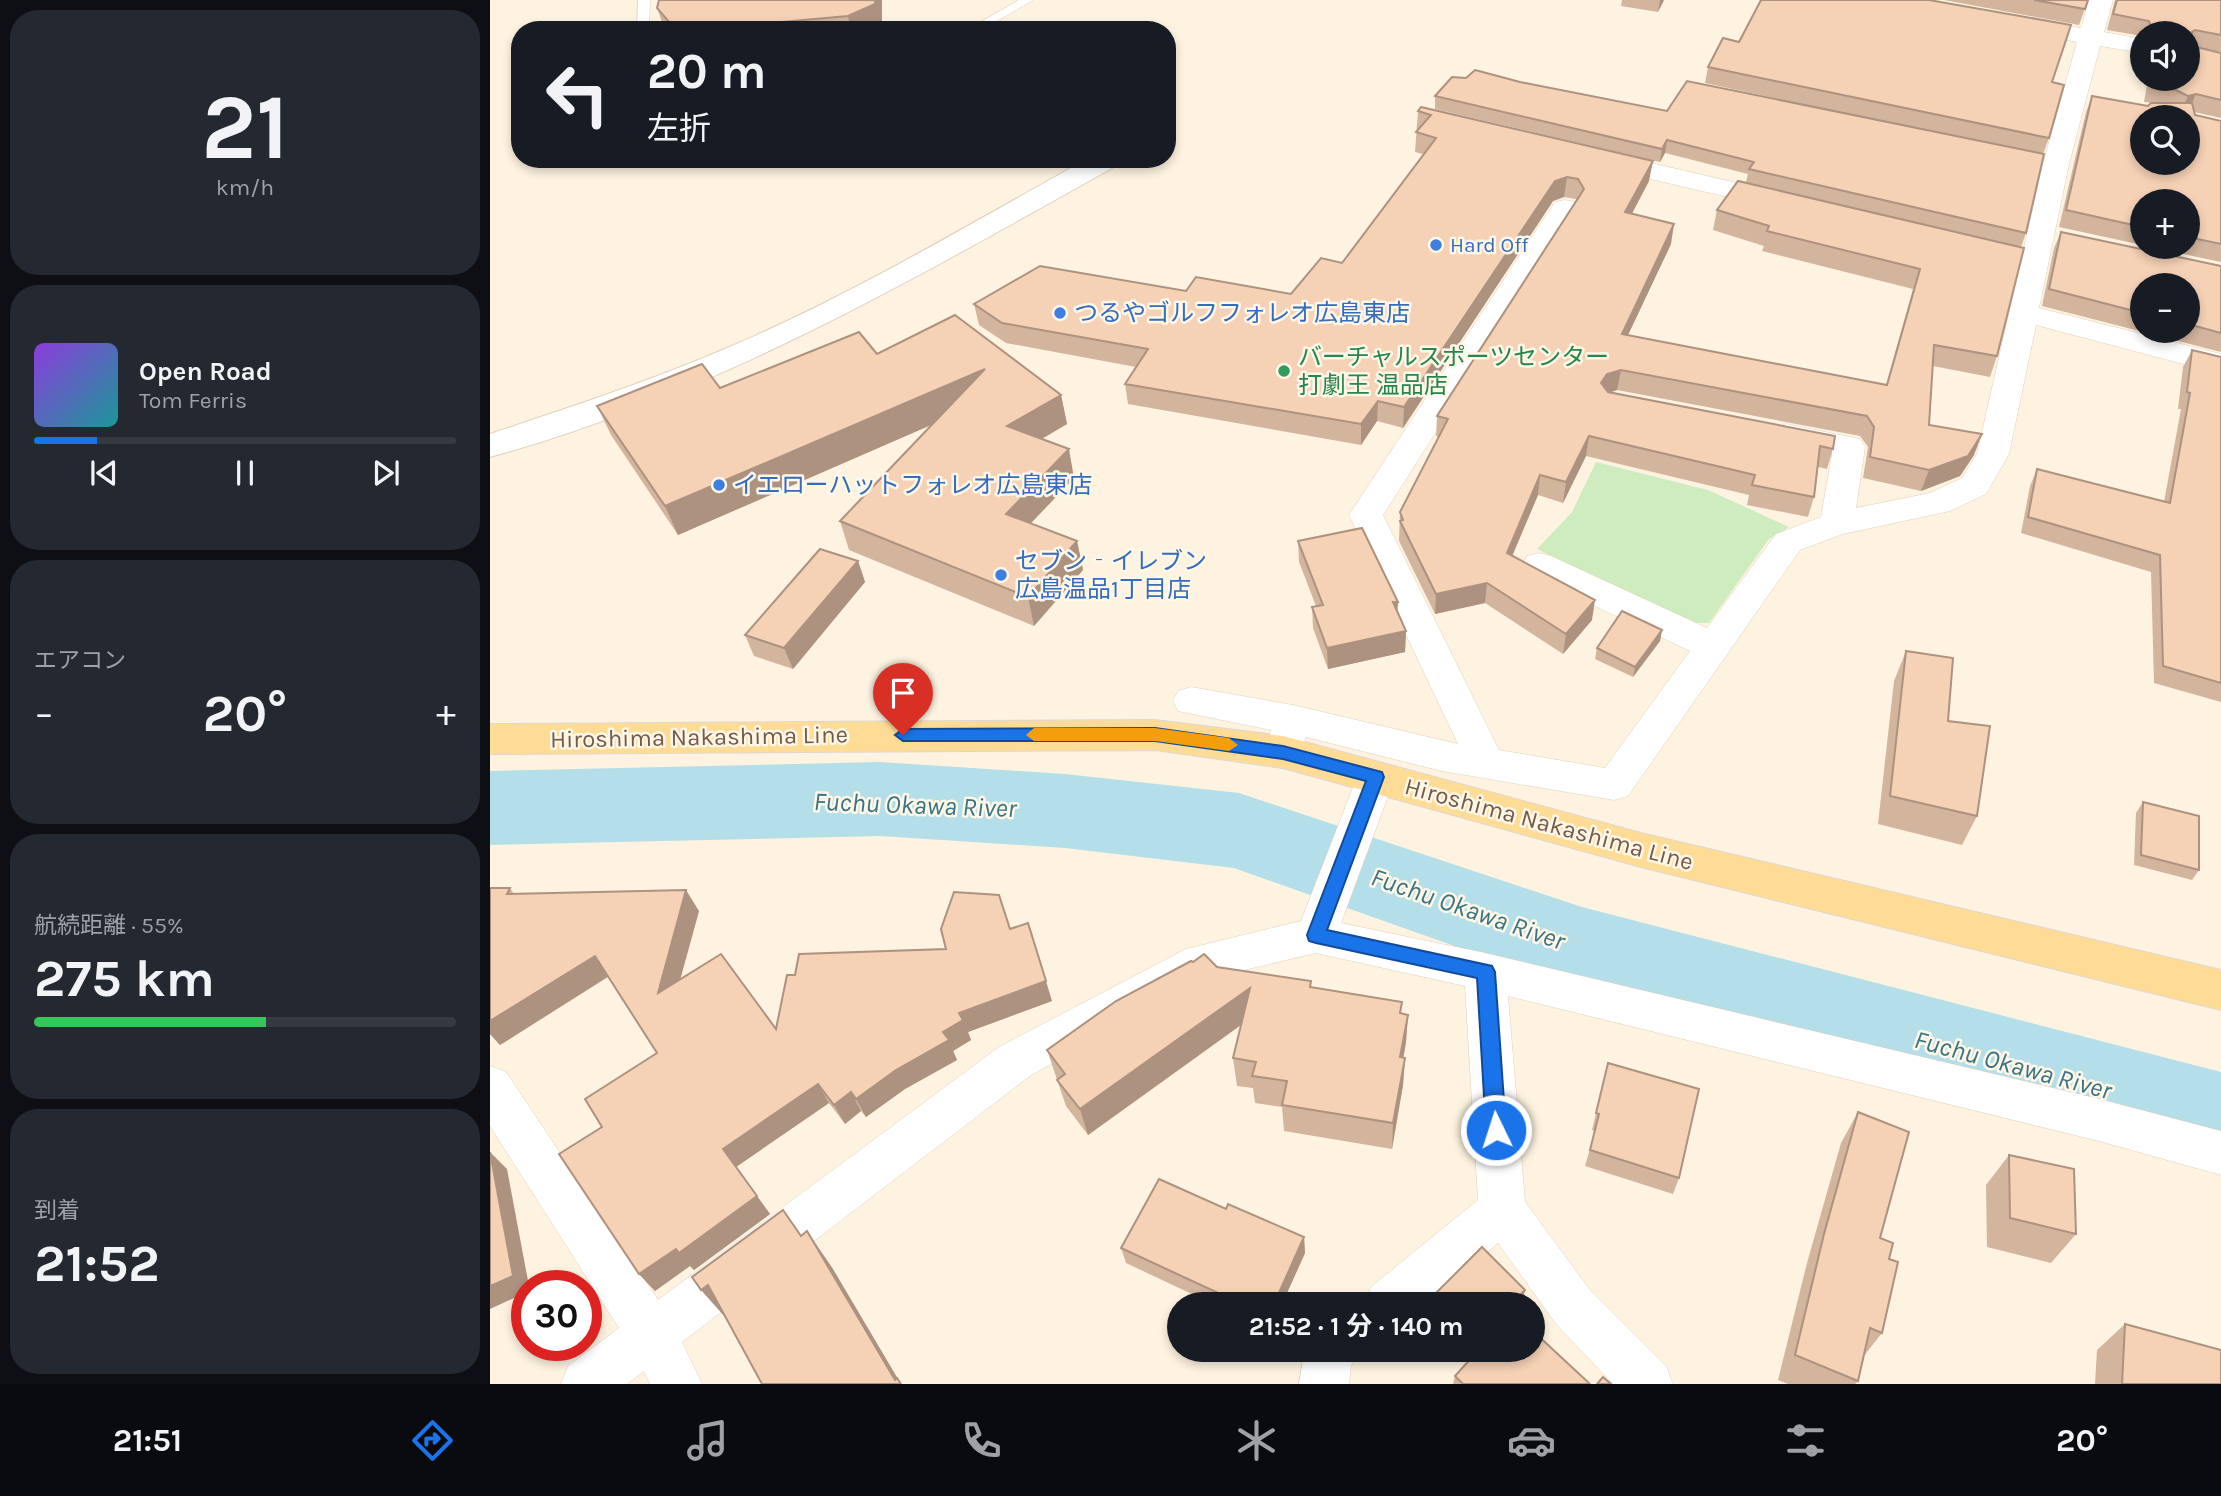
<!DOCTYPE html>
<html lang="ja">
<head>
<meta charset="utf-8">
<style>
	body { margin:0; font-family:Karla,"Noto Sans JP",sans-serif; background:#242831; color:#f1f3f6; height:100vh; display:flex; flex-direction:column; font-size:26px; white-space:nowrap }
	* { box-sizing:border-box; margin:0 }
	p { font-size:23px; color:#9ea1a6 }
	.icon { flex:none; width:38px; height:38px; fill:none; stroke:currentColor; stroke-width:2; stroke-linecap:round; stroke-linejoin:round }
	.map { position:relative; flex:1; overflow:hidden }
	.details { display:flex; flex-direction:column; gap:10px; padding:10px; background:#0d0f14; width:490px }
	.details>* { flex:none }
	.guide { position:absolute; left:21px; top:21px; width:665px; height:147px; border-radius:28px; box-shadow:0 4px 10px #0003; background:#171b24; color:#f1f3f6; overflow:hidden }
	.tools { position:absolute; left:1640px; top:21px; display:grid; gap:14px }
	.tools a { display:grid; place-items:center; width:70px; height:70px; border-radius:50%; background:#171b24; box-shadow:0 4px 10px #0003; font-size:35px }
	.speed { position:absolute; left:21px; top:1270px; display:flex; gap:14px; font-size:35px; font-weight:700; text-align:center }
	.speed>* { display:grid; place-content:center; width:91px; height:91px; border-radius:50%; background:#171b24; box-shadow:0 4px 10px #0003; line-height:1 }
	.speed .limit { border:10px solid #d22; background:#fff; color:#111 }
	.pin { position:absolute; display:grid; place-items:center; width:60px; height:60px; color:#fff; margin:-72px -30px; border-radius:50% 50% 50% 0; rotate:-45deg; box-shadow:0 0 7px #0007 }
	.pin .icon { rotate:45deg }
	.me { position:absolute; width:77px; margin:-38px; rotate:356deg; stroke-linejoin:round; filter:drop-shadow(0 0 5px #0008) }
	.turn { display:flex; align-items:center; gap:24px; height:147px; padding:0 21px; font-size:32px }
	.turn .icon { width:91px; height:91px; stroke-width:2.5 }
	.turn b { display:block; font-size:49px; line-height:60px }
	.big { font-size:52px; font-weight:700; line-height:1.1 }
	.details .widget { flex:1; display:flex; flex-direction:column; justify-content:center; gap:10px; min-width:0; padding:0 24px; border-radius:28px; background:#242831 }
	.details .dial { align-items:center; gap:0 }
	.dial b { font-size:91px; line-height:1 }
	.song { display:flex; align-items:center; gap:21px }
	.cover { width:84px; height:84px; border-radius:10px; background:linear-gradient(135deg,hsl(270 70% 55%),hsl(180 70% 35%)) }
	.played { height:7px; border-radius:4px; background:linear-gradient(90deg,#1a73e8 15%,#363941 15%) }
	.keys { display:flex; justify-content:space-around; direction:ltr }
	.heat { display:flex; justify-content:space-between; align-items:center; font-size:38px; direction:ltr }
	.charge { height:10px; border-radius:5px; background:linear-gradient(90deg,#34c759 55%,#363941 0) }
	.trip { position:absolute; left:677px; top:1292px; width:378px; height:70px; border-radius:35px; background:#171b24; box-shadow:0 4px 10px #0003; font-weight:700; line-height:70px; text-align:center }
	.menu { display:flex; height:112px; justify-content:space-around; align-items:center; background:#090b0e; color:#9ea1a6 }
	.menu .icon { width:49px; height:49px }
	.menu .active { color:#1a73e8 }
	.menu b { font-size:32px; color:#f1f3f6 }
	main { display:flex; flex:1; min-height:0 }
	.map>svg:first-child { display:block }
</style>
</head>
<body>
<main>
<section class="details">
<div class="widget dial"><b>21</b><p>km/h</p></div>
<div class="widget">
<div class="song"><i class="cover"></i><div><b>Open Road</b><p>Tom Ferris</p></div></div>
<div class="played"></div>
<div class="keys"><svg class="icon" aria-label="previous" viewBox="0 0 24 24"><path d="M18 5L8 12l10 7zM5 5v14"/></svg><svg class="icon" aria-label="pause" viewBox="0 0 24 24"><path d="M8 5v14M16 5v14"/></svg><svg class="icon" aria-label="next" viewBox="0 0 24 24"><path d="M6 5l10 7-10 7zM19 5v14"/></svg></div>
</div>
<div class="widget"><p>エアコン</p>
<div class="heat"><a>−</a><b class="big">20°</b><a>+</a></div>
</div>
<div class="widget"><p>航続距離 · 55%</p><b class="big">275 km</b><div class="charge"></div></div>
<div class="widget"><p>到着</p><b class="big">21:52</b></div>
</section>
<div class="map">
<svg width="1731" height="1384" viewBox="0 0 1731 1384">
	<rect width="100%" height="100%" fill="#fef3e0"/>
	<!-- green -->
	<polygon fill="#cfecbe" points="1106,462 1218,490 1299,527 1279,539 1219,623 1199,623 1047,549 1082,512"/>
	<g fill="none" stroke-linecap="round" stroke-linejoin="round">
		<!-- river -->
		<polygon fill="#b4dee8" fill-rule="evenodd" points="390,762 575,774 749,793 1092,907 1731,1072 1731,1170 1092,991 744,868 575,848 390,836 0,845 0,771"/>
		<!-- service casing -->
		<g stroke="#e2cfbb" stroke-width="1">
			<g id="service">
				<polygon points="148,0 160,0 159,30 147,30"/>
				<polygon points="529,0 543,0 492,30 477,30"/>
			</g>
		</g>
		<!-- minor casing -->
		<g stroke="#e2cfbb" stroke-width="1">
			<g id="minor">
				<polygon points="1599,0 1623,0 1614,32 1652,39 1652,53 1610,46 1579,164 1549,308 1731,354 1731,374 1546,325 1519,454 1496,494 1460,511 1353,534 1310,550 1138,796 1124,800 952,771 816,737 806,763 793,767 780,763 774,752 781,730 688,711 683,701 688,691 701,687 803,705 968,744 859,515 1061,208 1065,202 1075,200 1085,202 1089,208 893,515 1009,750 1115,768 1200,651 1037,574 1032,565 1037,556 1049,553 1061,556 1217,628 1286,534 1331,517 1342,454 1285,442 1280,435 1285,428 1296,424 1370,439 1375,447 1366,508 1440,493 1472,478 1487,454 1553,164 1587,42 1569,38 1565,33 1569,28 1577,26 1591,28"/>
				<polygon points="1114,152 1299,195 1303,201 1299,207 1289,209 1105,166 1101,160 1105,154"/>
				<polygon points="886,762 900,766 905,777 851,923 995,953 1609,1099 1731,1131 1731,1175 1609,1141 1018,996 1035,1202 1100,1290 1176,1366 1183,1384 1123,1384 1066,1324 1008,1243 936,1304 874,1304 881,1287 988,1200 975,986 826,953 720,978 541,1075 192,1342 212,1384 160,1384 154,1371 137,1384 71,1384 78,1366 129,1328 0,1126 0,1066 16,1072 168,1300 509,1047 696,949 811,921 867,777 872,766"/>
				<polygon points="815,1349 868,1349 861,1366 859,1384 809,1384"/>
			</g>
		</g>
		<!-- tertiary casing -->
		<g stroke="#e2cfbb" stroke-width="2">
			<path id="tertiary" d="M597 159H624L626 162 622 168C422 280 222 396 0 457V434C77 408 155 383 230 351 357 298 476 226 597 159Z"/>
		</g>
		<!-- primary casing -->
		<g stroke="#ded7d3" stroke-width="2">
			<polygon id="primary" points="665,720 793,736 1151,833 1731,970 1731,1010 1151,867 793,768 665,750 0,754 0,724"/>
		</g>
		<!-- service -->
		<use href="#service" fill="#fff" fill-rule="evenodd"/>
		<!-- minor -->
		<use href="#minor" fill="#fff" fill-rule="evenodd"/>
		<!-- tertiary -->
		<use href="#tertiary" fill="#fff" fill-rule="evenodd"/>
		<!-- primary -->
		<use href="#primary" fill="#ffdc96" fill-rule="evenodd"/>
	</g>
	<!-- wall -->
	<g fill="#d3b49d" fill-rule="evenodd">
		<polygon points="169,0 392,0 392,30 175,30 167,8"/>
		<polygon points="1132,0 1174,0 1168,12 1131,6"/>
		<polygon points="1454,0 1598,0 1589,25"/>
		<polygon points="1625,0 1731,0 1731,52 1704,47 1731,53 1731,118 1704,112 1705,115 1731,121 1731,262 1660,247 1698,247 1698,201 1652,201 1652,245 1569,227 1596,112 1602,96 1658,106 1663,103 1654,102 1658,79 1698,79 1698,33 1652,33 1652,36 1617,30"/>
		<polygon points="1249,42 1562,82 1559,138 1553,154 1536,233 1531,247 1256,182 1258,174 1175,153 1170,162 945,109 945,96 976,78 1030,82 1177,111 1377,118 1215,83 1218,67"/>
		<polygon points="928,111 1159,181 1142,214 1181,244 1138,335 1396,385 1423,289 1272,251 1274,246 1223,230 1227,210 1534,248 1507,356 1500,377 1443,366 1439,425 1484,455 1470,476 1431,491 1373,478 1378,447 1370,436 1127,390 1120,393 1343,449 1337,469 1328,467 1324,497 1318,517 1257,505 1259,495 1096,456 1073,503 1048,495 1022,556 1102,620 1073,654 995,603 945,614 909,541 910,512 949,437 946,436 947,416 1086,201 1086,199 1074,197 1063,201 913,428 887,421 871,445 638,404 635,384 646,367 516,343 489,325 484,304 696,291 801,294 852,263 933,154 925,152"/>
		<path d="M1571 232 1731 266V352L1552 306 1564 248ZM1652 285H1698V331H1652Z"/>
		<polygon points="1702,350 1731,357 1731,702 1664,683 1661,572 1531,533 1540,486 1547,469 1674,502 1691,409 1688,409 1693,367"/>
		<polygon points="387,354 571,395 577,424 552,439 584,478 541,523 587,541 593,570 544,626 359,550 350,521 443,424 188,535 121,435 107,406 230,388"/>
		<polygon points="808,541 916,631 915,652 838,669 823,628 822,607 826,606 809,562"/>
		<polygon points="368,561 375,582 303,669 264,656 255,635"/>
		<polygon points="1172,630 1170,641 1143,677 1105,659 1107,648"/>
		<polygon points="1416,651 1458,721 1487,816 1472,845 1388,824 1404,681"/>
		<polygon points="1653,802 1709,870 1702,880 1644,865 1646,813"/>
		<polygon points="0,888 20,888 24,894 209,911 190,979 286,1029 305,975 456,949 520,929 562,1001 478,1032 481,1040 463,1051 467,1060 415,1089 376,1117 371,1111 355,1124 339,1103 246,1167 280,1214 204,1270 200,1266 165,1291 149,1274 112,1127 167,1053 118,977 10,1045 0,1034"/>
		<polygon points="703,962 727,967 821,988 918,1015 916,1042 913,1058 915,1058 913,1085 902,1149 794,1131 792,1107 765,1103 763,1088 747,1086 743,1058 751,1025 598,1135 576,1106 557,1050"/>
		<polygon points="1118,1063 1189,1178 1183,1194 1095,1166 1105,1131 1102,1130"/>
		<polygon points="1368,1112 1390,1238 1399,1259 1392,1333 1373,1357 1368,1381 1365,1384 1298,1384 1288,1380 1317,1263 1351,1143"/>
		<polygon points="1519,1155 1586,1234 1561,1263 1497,1247 1496,1185"/>
		<polygon points="736,1209 814,1237 815,1253 792,1304 723,1304 636,1263 631,1248"/>
		<polygon points="1635,1324 1731,1384 1605,1384 1607,1350"/>
		<polygon points="965,1349 1043,1349 1100,1384 963,1384 965,1376 977,1362"/>
	</g>
	<!-- shaded-wall -->
	<g fill="#ac927f">
		<polygon points="385,0 392,0 392,30 361,30 358,16"/>
		<polygon points="1170,0 1174,0 1168,12"/>
		<polygon points="1706,94 1699,110 1691,112 1698,96"/>
		<polygon points="1177,140 1175,153 1170,162 1172,149"/>
		<polygon points="1163,161 1159,181 1132,232 1135,212"/>
		<polygon points="1077,177 1074,197 1063,201 913,428 914,407 1065,181"/>
		<polygon points="1184,224 1181,244 1129,354 1132,334"/>
		<polygon points="495,369 501,399 188,535 175,506"/>
		<polygon points="1131,370 1127,390 1114,394 1111,383 1117,374"/>
		<polygon points="571,395 577,424 524,455 517,426"/>
		<polygon points="888,401 887,421 871,445 871,424"/>
		<polygon points="1492,434 1484,455 1470,476 1431,491 1439,470"/>
		<polygon points="1099,436 1096,456 1073,503 1076,482"/>
		<polygon points="579,449 584,478 522,543 516,514"/>
		<polygon points="1050,475 1048,495 1015,573 1017,553"/>
		<polygon points="587,541 593,570 544,626 538,597"/>
		<polygon points="368,561 375,582 303,669 294,648"/>
		<polygon points="997,583 995,603 945,614 946,594"/>
		<polygon points="1105,600 1102,620 1073,654 1076,634"/>
		<polygon points="903,602 908,602 907,622"/>
		<polygon points="1172,630 1170,641 1143,677 1145,667"/>
		<polygon points="916,631 915,652 838,669 837,648"/>
		<polygon points="196,890 209,911 181,1013 168,993"/>
		<polygon points="105,956 119,976 10,1045 0,1034 0,1021"/>
		<polygon points="556,981 562,1001 478,1032 481,1040 463,1051 467,1060 415,1089 376,1117 366,1099 453,1032 469,1013"/>
		<polygon points="760,988 762,1017 598,1135 590,1109"/>
		<polygon points="918,1015 916,1042 909,1084 910,1057"/>
		<polygon points="915,1058 913,1085 902,1149 903,1123"/>
		<polygon points="328,1084 339,1103 246,1167 233,1149"/>
		<polygon points="361,1092 371,1111 355,1124 344,1105"/>
		<polygon points="0,1152 17,1169 39,1286 37,1286 37,1292 0,1309"/>
		<polygon points="267,1196 280,1214 204,1270 200,1266 165,1291 149,1274 186,1249"/>
		<polygon points="317,1231 343,1269 411,1384 408,1384"/>
		<polygon points="814,1237 815,1253 792,1304 784,1304"/>
		<polygon points="218,1285 242,1325 211,1290"/>
		<polygon points="1035,1290 1032,1304 1021,1304"/>
	</g>
	<!-- building -->
	<g fill="#f5d1b6" stroke="#ac927f" stroke-width="2" fill-rule="evenodd">
		<polygon points="169,0 385,0 385,4 358,16 202,30 186,30 167,8"/>
		<polygon points="1271,0 1439,0 1581,25 1562,82 1574,85 1559,138 1218,67 1233,38 1249,42"/>
		<polygon points="1544,0 1598,0 1595,9"/>
		<polygon points="1627,0 1731,0 1731,35 1705,30 1702,32 1702,46 1731,53 1731,100 1706,94 1698,96 1686,90 1661,86 1662,79 1698,79 1698,33 1669,33 1669,29 1661,27 1659,21 1623,14"/>
		<polygon points="985,70 1030,82 1177,111 1197,81 1554,154 1536,233 1259,169 1264,162 1177,140 1172,149 945,96 962,77 976,78"/>
		<path d="M1602 96 1658 106 1661 103H1702L1705 115 1731 121V244L1698 237V201H1652V227L1576 210ZM1652 117H1698V163H1652Z"/>
		<polygon points="931,107 1163,161 1135,212 1184,224 1132,334 1397,385 1430,269 1277,231 1279,226 1227,210 1248,181 1534,248 1507,356 1444,345 1439,425 1492,434 1478,456 1439,470 1380,457 1384,427 1377,416 1131,370 1117,374 1111,383 1118,392 1345,436 1343,449 1330,446 1324,497 1262,485 1265,475 1099,436 1076,482 1050,475 1017,553 1105,600 1076,634 997,583 946,594 910,521 913,520 910,512 958,419 947,416 1094,189 1088,179 1077,177 1065,181 914,407 888,401 871,424 635,384 658,349 512,323 484,304 550,266 696,291 706,277 801,294 831,258 852,263 946,138 926,132 941,115 928,111"/>
		<polygon points="1571,232 1731,266 1731,333 1698,324 1698,285 1652,285 1652,313 1559,289"/>
		<polygon points="465,315 571,395 517,426 579,449 516,514 587,541 538,597 350,521 495,369 175,506 107,406 212,364 230,388 369,332 387,354"/>
		<polygon points="1702,350 1731,357 1731,683 1673,666 1670,555 1538,517 1547,469 1680,503 1700,393 1697,392"/>
		<polygon points="872,528 908,602 903,602 916,631 837,648 822,607 833,605 808,541"/>
		<polygon points="330,549 368,561 294,648 255,635"/>
		<polygon points="1132,611 1172,630 1145,667 1107,648"/>
		<polygon points="1416,651 1463,658 1458,721 1500,726 1487,816 1400,796"/>
		<polygon points="1653,802 1709,816 1709,870 1651,855"/>
		<polygon points="0,888 20,888 17,894 196,890 168,993 231,954 286,1029 297,975 305,975 309,954 456,949 451,929 464,892 509,895 520,929 538,923 556,981 469,1013 473,1020 453,1032 459,1040 406,1070 366,1099 361,1092 344,1105 328,1084 233,1149 267,1196 189,1253 186,1249 149,1274 69,1154 112,1127 95,1099 167,1053 105,956 0,1021"/>
		<polygon points="714,954 727,967 821,981 820,987 912,1002 910,1013 918,1015 910,1057 915,1058 903,1123 792,1105 797,1081 762,1076 766,1062 743,1058 760,988 590,1109 567,1080 575,1074 557,1050 626,1001 701,961 703,962"/>
		<polygon points="1118,1063 1209,1089 1189,1178 1100,1150 1109,1114 1106,1113"/>
		<polygon points="1368,1112 1419,1132 1390,1238 1403,1243 1399,1259 1408,1262 1392,1333 1380,1328 1368,1381 1305,1355 1334,1234"/>
		<polygon points="0,1152 23,1276 0,1286"/>
		<polygon points="1519,1155 1584,1169 1586,1234 1520,1218"/>
		<polygon points="669,1179 736,1209 738,1204 814,1237 784,1304 752,1304 631,1248"/>
		<polygon points="293,1210 311,1236 317,1231 405,1380 407,1378 411,1384 272,1384 218,1285 211,1290 202,1277"/>
		<polygon points="992,1247 1035,1290 1021,1304 937,1304 936,1303"/>
		<polygon points="1635,1324 1731,1350 1731,1384 1632,1384"/>
		<polygon points="1043,1331 1100,1384 973,1384 965,1376 985,1354 981,1349 1043,1349"/>
		<polygon points="1113,1377 1121,1384 1107,1384"/>
	</g>
	<!-- route -->
	<polygon fill="#1a73e8" stroke="#114b97" stroke-width="2" points="665,728 793,746 892,772 894,777 837,930 1002,966 1005,972 1016,1130 1013,1137 1006,1140 999,1137 996,1130 987,978 826,943 819,941 817,935 876,781 793,759 665,741 413,741 405,735 413,729"/>
	<!-- slow -->
	<polygon fill="#f59e0b" points="544,728 665,728 739,738 748,745 739,751 665,741 544,741 536,735"/>
	<!-- markers -->
	<g fill="#3f7fe0" stroke="#fff7e8" stroke-width="2.5">
		<circle cx="946" cy="245" r="7"/>
		<circle cx="570" cy="313" r="7"/>
		<circle cx="229" cy="485" r="7"/>
		<circle cx="511" cy="575" r="7"/>
	</g>
	<circle fill="#2e9e5b" stroke="#fff7e8" stroke-width="2.5" cx="794" cy="371" r="7"/>
	<g text-anchor="middle" dominant-baseline="central" stroke-width="5" stroke-linejoin="round" paint-order="stroke">
		<!-- far-shop labels -->
		<g font-size="21" fill="#366cbe" stroke="#fff7e8" text-anchor="start">
			<text x="960" y="245">Hard Off</text>
		</g>
		<!-- shop labels -->
		<g font-size="24" fill="#366cbe" stroke="#fff7e8" text-anchor="start">
			<text x="584" y="313">つるやゴルフフォレオ広島東店</text>
			<text x="243" y="485">イエローハットフォレオ広島東店</text>
			<text x="525" y="561">セブン‐イレブン<tspan x="525" dy="28">広島温品1丁目店</tspan></text>
		</g>
		<!-- leisure labels -->
		<g font-size="24" fill="#27864d" stroke="#fff7e8" text-anchor="start">
			<text x="808" y="357">バーチャルスポーツセンター<tspan x="808" dy="28">打劇王 温品店</tspan></text>
		</g>
		<!-- street labels -->
		<g font-size="24" fill="#765946" stroke="#fff7e8">
			<text transform="translate(209 737) rotate(-1)">Hiroshima Nakashima Line</text>
			<text transform="translate(1059 824) rotate(15)">Hiroshima Nakashima Line</text>
		</g>
		<!-- water labels -->
		<g font-size="26" font-style="italic" fill="#3b7584" stroke="#fff7e8">
			<text transform="translate(425 805) rotate(2)">Fuchu Okawa River</text>
			<text transform="translate(978 909) rotate(19)">Fuchu Okawa River</text>
			<text transform="translate(1523 1065) rotate(15)">Fuchu Okawa River</text>
		</g>
	</g>
</svg>
<div class="tools">
<a><svg class="icon" aria-label="sound" viewBox="0 0 24 24"><path d="M4 9h4l5-4v14l-5-4H4zM17 9q2 3 0 6"/></svg></a>
<a><svg class="icon" aria-label="search" viewBox="0 0 24 24"><circle cx="10" cy="10" r="6"/><path d="M15 15l6 6"/></svg></a>
<a>+</a>
<a>−</a>
</div>
<div class="speed"><div class="limit">30</div></div>
<div class="pin" style="left:413px;top:735px;background:#d93025"><svg class="icon" aria-label="arrive" viewBox="0 0 24 24"><path d="M6 21V4h12l-3 4 3 4H6"/></svg></div>
<svg class="me" style="left:1006px;top:1130px" viewBox="-20 -20 40 40"><circle r="17" fill="#1a73e8" stroke="#fff" stroke-width="3"/><path d="M0-11L8 9 0 5-8 9z" fill="#fff"/></svg>
<div class="trip">21:52 · 1 分 · 140 m</div>
<div class="guide">
<div class="turn"><svg class="icon" aria-label="left" viewBox="0 0 24 24"><path d="M17 20v-9H6M10 6l-5 5 5 5"/></svg><div><b>20 m</b>左折</div></div>
</div>
</div>
</main>
<nav class="menu">
<b>21:51</b>
<svg class="icon active" aria-label="directions" viewBox="0 0 24 24"><path d="M12 3l9 9-9 9-9-9zM9 14v-3h6M13 9l2 2-2 2"/></svg>
<svg class="icon" aria-label="music" viewBox="0 0 24 24"><path d="M9 18V5l10-2v13"/><circle cx="6" cy="18" r="3"/><circle cx="16" cy="16" r="3"/></svg>
<svg class="icon" aria-label="phone" viewBox="0 0 24 24"><path d="M5 4h4l2 5-3 2q2 4 5 5l2-3 5 2v4C11 20 4 13 5 4z"/></svg>
<svg class="icon" aria-label="climate" viewBox="0 0 24 24"><path d="M12 3v18M4 7l16 10M4 17L20 7"/></svg>
<svg class="icon" aria-label="car" viewBox="0 0 24 24"><path d="M5 17H2v-5l4-1 3-4h7l3 4 3 1v5h-3M9 17h6M6 11h13"/><circle cx="7" cy="17" r="2"/><circle cx="17" cy="17" r="2"/></svg>
<svg class="icon" aria-label="filters" viewBox="0 0 24 24"><path d="M4 7h16M4 17h16"/><circle cx="9" cy="7" r="2"/><circle cx="15" cy="17" r="2"/></svg>
<b>20°</b>
</nav>
</body>
</html>
